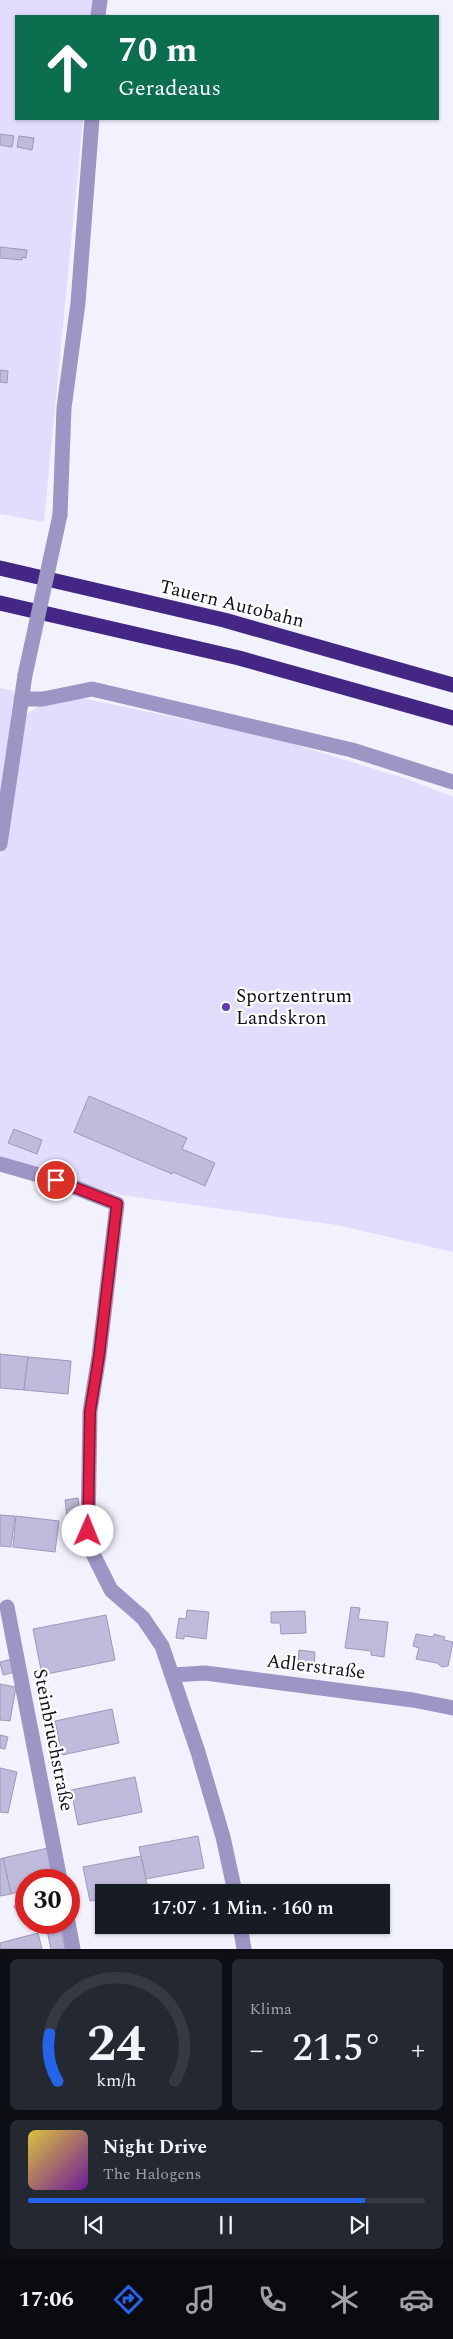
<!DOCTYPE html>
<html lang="de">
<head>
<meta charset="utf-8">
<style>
	body { margin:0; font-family:Spectral,serif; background:#242831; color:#f1f3f6; height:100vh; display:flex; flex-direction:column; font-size:19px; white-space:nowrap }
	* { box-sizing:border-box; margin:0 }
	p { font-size:16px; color:#9ea1a6 }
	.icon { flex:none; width:28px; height:28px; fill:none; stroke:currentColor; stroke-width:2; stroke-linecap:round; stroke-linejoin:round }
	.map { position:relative; height:1949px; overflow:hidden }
	.details { display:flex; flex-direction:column; gap:10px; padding:10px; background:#0d0f14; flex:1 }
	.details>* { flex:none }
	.guide { position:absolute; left:15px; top:15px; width:424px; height:105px; border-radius:0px; box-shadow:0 1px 4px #0004; background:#0b6e4f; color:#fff; overflow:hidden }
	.speed { position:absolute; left:15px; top:1869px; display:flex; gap:10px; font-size:25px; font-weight:700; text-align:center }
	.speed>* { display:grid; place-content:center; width:65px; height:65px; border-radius:50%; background:#171b24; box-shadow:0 1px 4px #0004; line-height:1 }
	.speed .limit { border:8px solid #d22; background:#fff; color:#111 }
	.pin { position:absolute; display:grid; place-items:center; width:42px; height:42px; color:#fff; margin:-21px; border:2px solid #fff; border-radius:50%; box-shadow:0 1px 5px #0007 }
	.me { position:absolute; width:55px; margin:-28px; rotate:1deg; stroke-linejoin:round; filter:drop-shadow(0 0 4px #0008) }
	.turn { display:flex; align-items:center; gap:18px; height:105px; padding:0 20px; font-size:22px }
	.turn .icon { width:65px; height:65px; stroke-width:2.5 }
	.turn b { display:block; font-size:35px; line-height:42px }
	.big { font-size:38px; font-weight:600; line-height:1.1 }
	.details .card { flex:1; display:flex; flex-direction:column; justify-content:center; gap:8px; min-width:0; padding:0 18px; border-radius:8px; background:#242831 }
	.details .dial { align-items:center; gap:0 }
	.dial svg { height:130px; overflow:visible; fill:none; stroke:#363941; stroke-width:7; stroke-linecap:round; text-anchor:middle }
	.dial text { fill:#f1f3f6; stroke:none }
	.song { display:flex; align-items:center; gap:15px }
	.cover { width:60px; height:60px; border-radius:8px; background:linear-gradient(135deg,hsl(50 70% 55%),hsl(280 70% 35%)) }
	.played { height:5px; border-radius:2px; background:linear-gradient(90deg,#2563eb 85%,#363941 85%) }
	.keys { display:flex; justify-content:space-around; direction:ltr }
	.heat { display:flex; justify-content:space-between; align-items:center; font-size:28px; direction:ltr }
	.details .tiles { flex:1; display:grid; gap:10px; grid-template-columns:1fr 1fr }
	.card:last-child { grid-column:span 2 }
	.trip { position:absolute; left:95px; top:1884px; width:295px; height:50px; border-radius:0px; background:#171b24; box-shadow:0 1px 4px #0004; font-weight:600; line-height:50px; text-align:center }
	.tab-bar { display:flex; height:80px; justify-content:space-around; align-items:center; background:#090b0e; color:#9ea1a6 }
	.tab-bar .icon { width:35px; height:35px }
	.tab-bar .active { color:#2563eb }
	.tab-bar b { font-size:22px; color:#f1f3f6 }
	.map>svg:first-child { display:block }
</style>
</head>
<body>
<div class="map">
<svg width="453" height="1949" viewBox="0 0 453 1949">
	<rect width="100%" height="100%" fill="#f2f1fe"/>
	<!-- green -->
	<g fill="#e2ddfe">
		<polygon points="0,0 92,0 91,16 16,16 16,119 83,119 44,522 0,514"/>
		<polygon points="0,688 14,691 0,813"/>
		<polygon points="81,698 274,738 407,779 453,797 453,1252 337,1225 121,1195 0,1159 0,855 23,717 45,702"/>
	</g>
	<!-- building -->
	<g fill="#c0bbdc" stroke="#9c98b7">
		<polygon points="0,134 14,136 12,147 0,145"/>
		<polygon points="19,136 34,138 32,150 17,147"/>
		<polygon points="0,247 27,250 26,258 22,257 22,260 0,258"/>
		<polygon points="0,370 8,371 7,383 0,382"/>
		<polygon points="89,1096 187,1138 182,1149 215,1163 205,1186 173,1172 172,1174 74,1132"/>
		<polygon points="14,1129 42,1140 37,1154 8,1143"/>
		<polygon points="0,1354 28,1357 24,1390 0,1388"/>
		<polygon points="28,1357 71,1361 68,1394 24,1390"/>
		<polygon points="78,1498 84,1548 71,1549 65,1500"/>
		<polygon points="0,1515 15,1516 11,1547 0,1546"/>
		<polygon points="16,1516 59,1521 55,1552 13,1547"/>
		<polygon points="351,1607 360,1608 358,1619 388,1622 384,1657 371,1655 371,1651 345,1648"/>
		<polygon points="187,1610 209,1612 206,1639 184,1636 184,1639 176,1638 179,1618 186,1619"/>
		<polygon points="305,1611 306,1633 281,1634 280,1623 271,1623 271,1612"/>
		<polygon points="106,1615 115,1660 42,1675 33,1629"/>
		<polygon points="416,1634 433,1637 434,1634 445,1637 444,1640 453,1642 448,1666 442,1667 437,1663 416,1659 419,1648 413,1646"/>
		<polygon points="299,1650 315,1652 314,1666 298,1664"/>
		<polygon points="12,1659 15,1672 3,1675 0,1662"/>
		<polygon points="0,1684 16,1687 10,1721 0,1720"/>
		<polygon points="112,1709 119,1743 62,1755 55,1721"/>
		<polygon points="0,1735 8,1737 5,1749 0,1748"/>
		<polygon points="0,1768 17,1772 8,1813 0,1812"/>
		<polygon points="135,1777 142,1812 78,1825 71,1790"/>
		<polygon points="198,1836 204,1868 146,1879 139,1847"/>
		<polygon points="48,1848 54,1880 26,1880 26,1890 11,1894 3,1858"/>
		<polygon points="141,1856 148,1890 104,1892 104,1899 90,1901 83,1867"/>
		<polygon points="3,1858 11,1894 0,1896 0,1859"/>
		<polygon points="26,1899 26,1916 21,1919 14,1906"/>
		<polygon points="60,1924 65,1949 51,1949 46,1926"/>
		<polygon points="38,1933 42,1949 0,1949 0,1943"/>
	</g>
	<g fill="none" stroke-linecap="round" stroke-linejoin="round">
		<!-- minor -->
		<g stroke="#9d95c4" stroke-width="15">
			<polyline points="98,16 100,0"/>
			<polyline points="60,515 64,408 78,303 92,119"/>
			<polyline points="21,699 43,699 92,689 352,750 453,782"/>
			<polyline points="0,844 25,675"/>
			<polyline points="0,1164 56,1180 117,1204 99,1356 90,1411 88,1531 92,1552 111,1590 143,1618 162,1646 198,1752 223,1837 235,1892"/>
			<polyline points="7,1607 60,1880"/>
			<polyline points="173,1675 205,1673 413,1700 453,1708"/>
			<polyline points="68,1922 73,1949"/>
			<polyline points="240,1925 244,1949"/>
		</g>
		<!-- highway -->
		<g stroke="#442685" stroke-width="15">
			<polyline points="0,568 224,620 453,685"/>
			<polyline points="0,603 239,658 453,718"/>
		</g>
		<!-- minor-bridge -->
		<polyline stroke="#9d95c4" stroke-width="15" points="25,675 60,515"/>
	</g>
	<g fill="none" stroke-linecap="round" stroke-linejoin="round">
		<!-- route casing -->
		<g stroke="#92132f" stroke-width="12">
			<polyline id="route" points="56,1180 117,1204 99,1356 90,1412 88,1531"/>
		</g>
		<!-- route -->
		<use href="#route" stroke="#e11d48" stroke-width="9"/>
	</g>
	<!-- markers -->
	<circle fill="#603cb4" stroke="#fff" stroke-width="2" cx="226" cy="1007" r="5"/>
	<g text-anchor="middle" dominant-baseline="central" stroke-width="4.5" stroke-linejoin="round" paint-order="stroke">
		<!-- street labels -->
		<g font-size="19" fill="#100e19" stroke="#fff">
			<text transform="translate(232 604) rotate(14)">Tauern Autobahn</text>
			<text transform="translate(316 1667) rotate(7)">Adlerstraße</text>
			<text transform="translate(53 1740) rotate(79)">Steinbruchstraße</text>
		</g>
		<!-- poi labels -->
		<g font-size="19" fill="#100e19" stroke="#fff" text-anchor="start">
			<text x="236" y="996">Sportzentrum<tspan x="236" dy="22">Landskron</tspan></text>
		</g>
	</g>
</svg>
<div class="speed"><div class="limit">30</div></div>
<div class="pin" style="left:56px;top:1180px;background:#d93025"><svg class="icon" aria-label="arrive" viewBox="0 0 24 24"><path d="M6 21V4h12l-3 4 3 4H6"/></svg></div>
<svg class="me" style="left:88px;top:1531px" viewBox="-20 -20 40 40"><circle r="19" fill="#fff"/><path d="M0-13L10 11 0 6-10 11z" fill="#e11d48"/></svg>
<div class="trip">17:07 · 1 Min. · 160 m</div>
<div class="guide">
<div class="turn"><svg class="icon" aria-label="ahead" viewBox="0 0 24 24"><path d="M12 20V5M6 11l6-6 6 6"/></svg><div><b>70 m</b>Geradeaus</div></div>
</div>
</div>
<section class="details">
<div class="tiles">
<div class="card dial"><svg viewBox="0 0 100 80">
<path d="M14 69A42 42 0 1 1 86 69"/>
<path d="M14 69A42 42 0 0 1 9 40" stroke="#2563eb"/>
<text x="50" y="56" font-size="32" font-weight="700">24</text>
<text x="50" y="72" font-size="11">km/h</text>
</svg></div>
<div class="card"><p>Klima</p>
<div class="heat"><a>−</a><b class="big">21.5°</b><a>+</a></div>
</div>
<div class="card">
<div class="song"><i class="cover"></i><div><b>Night Drive</b><p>The Halogens</p></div></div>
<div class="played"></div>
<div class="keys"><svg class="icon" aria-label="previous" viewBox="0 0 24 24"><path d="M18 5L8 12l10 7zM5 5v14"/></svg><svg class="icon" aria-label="pause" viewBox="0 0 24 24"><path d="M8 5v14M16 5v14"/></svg><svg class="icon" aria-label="next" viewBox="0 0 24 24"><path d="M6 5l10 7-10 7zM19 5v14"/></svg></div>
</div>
</div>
</section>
<nav class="tab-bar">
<b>17:06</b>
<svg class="icon active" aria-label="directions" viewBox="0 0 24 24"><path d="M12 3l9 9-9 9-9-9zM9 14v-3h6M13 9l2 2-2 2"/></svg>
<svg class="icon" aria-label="music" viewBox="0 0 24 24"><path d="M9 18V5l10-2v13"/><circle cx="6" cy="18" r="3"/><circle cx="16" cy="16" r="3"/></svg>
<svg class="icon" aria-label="phone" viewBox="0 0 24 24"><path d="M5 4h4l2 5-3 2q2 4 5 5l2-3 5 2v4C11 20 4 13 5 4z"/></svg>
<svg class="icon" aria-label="climate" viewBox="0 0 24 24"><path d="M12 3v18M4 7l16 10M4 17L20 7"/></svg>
<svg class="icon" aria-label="car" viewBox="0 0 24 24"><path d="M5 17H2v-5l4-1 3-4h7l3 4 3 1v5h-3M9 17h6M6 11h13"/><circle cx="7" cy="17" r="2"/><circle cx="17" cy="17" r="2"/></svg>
</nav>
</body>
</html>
